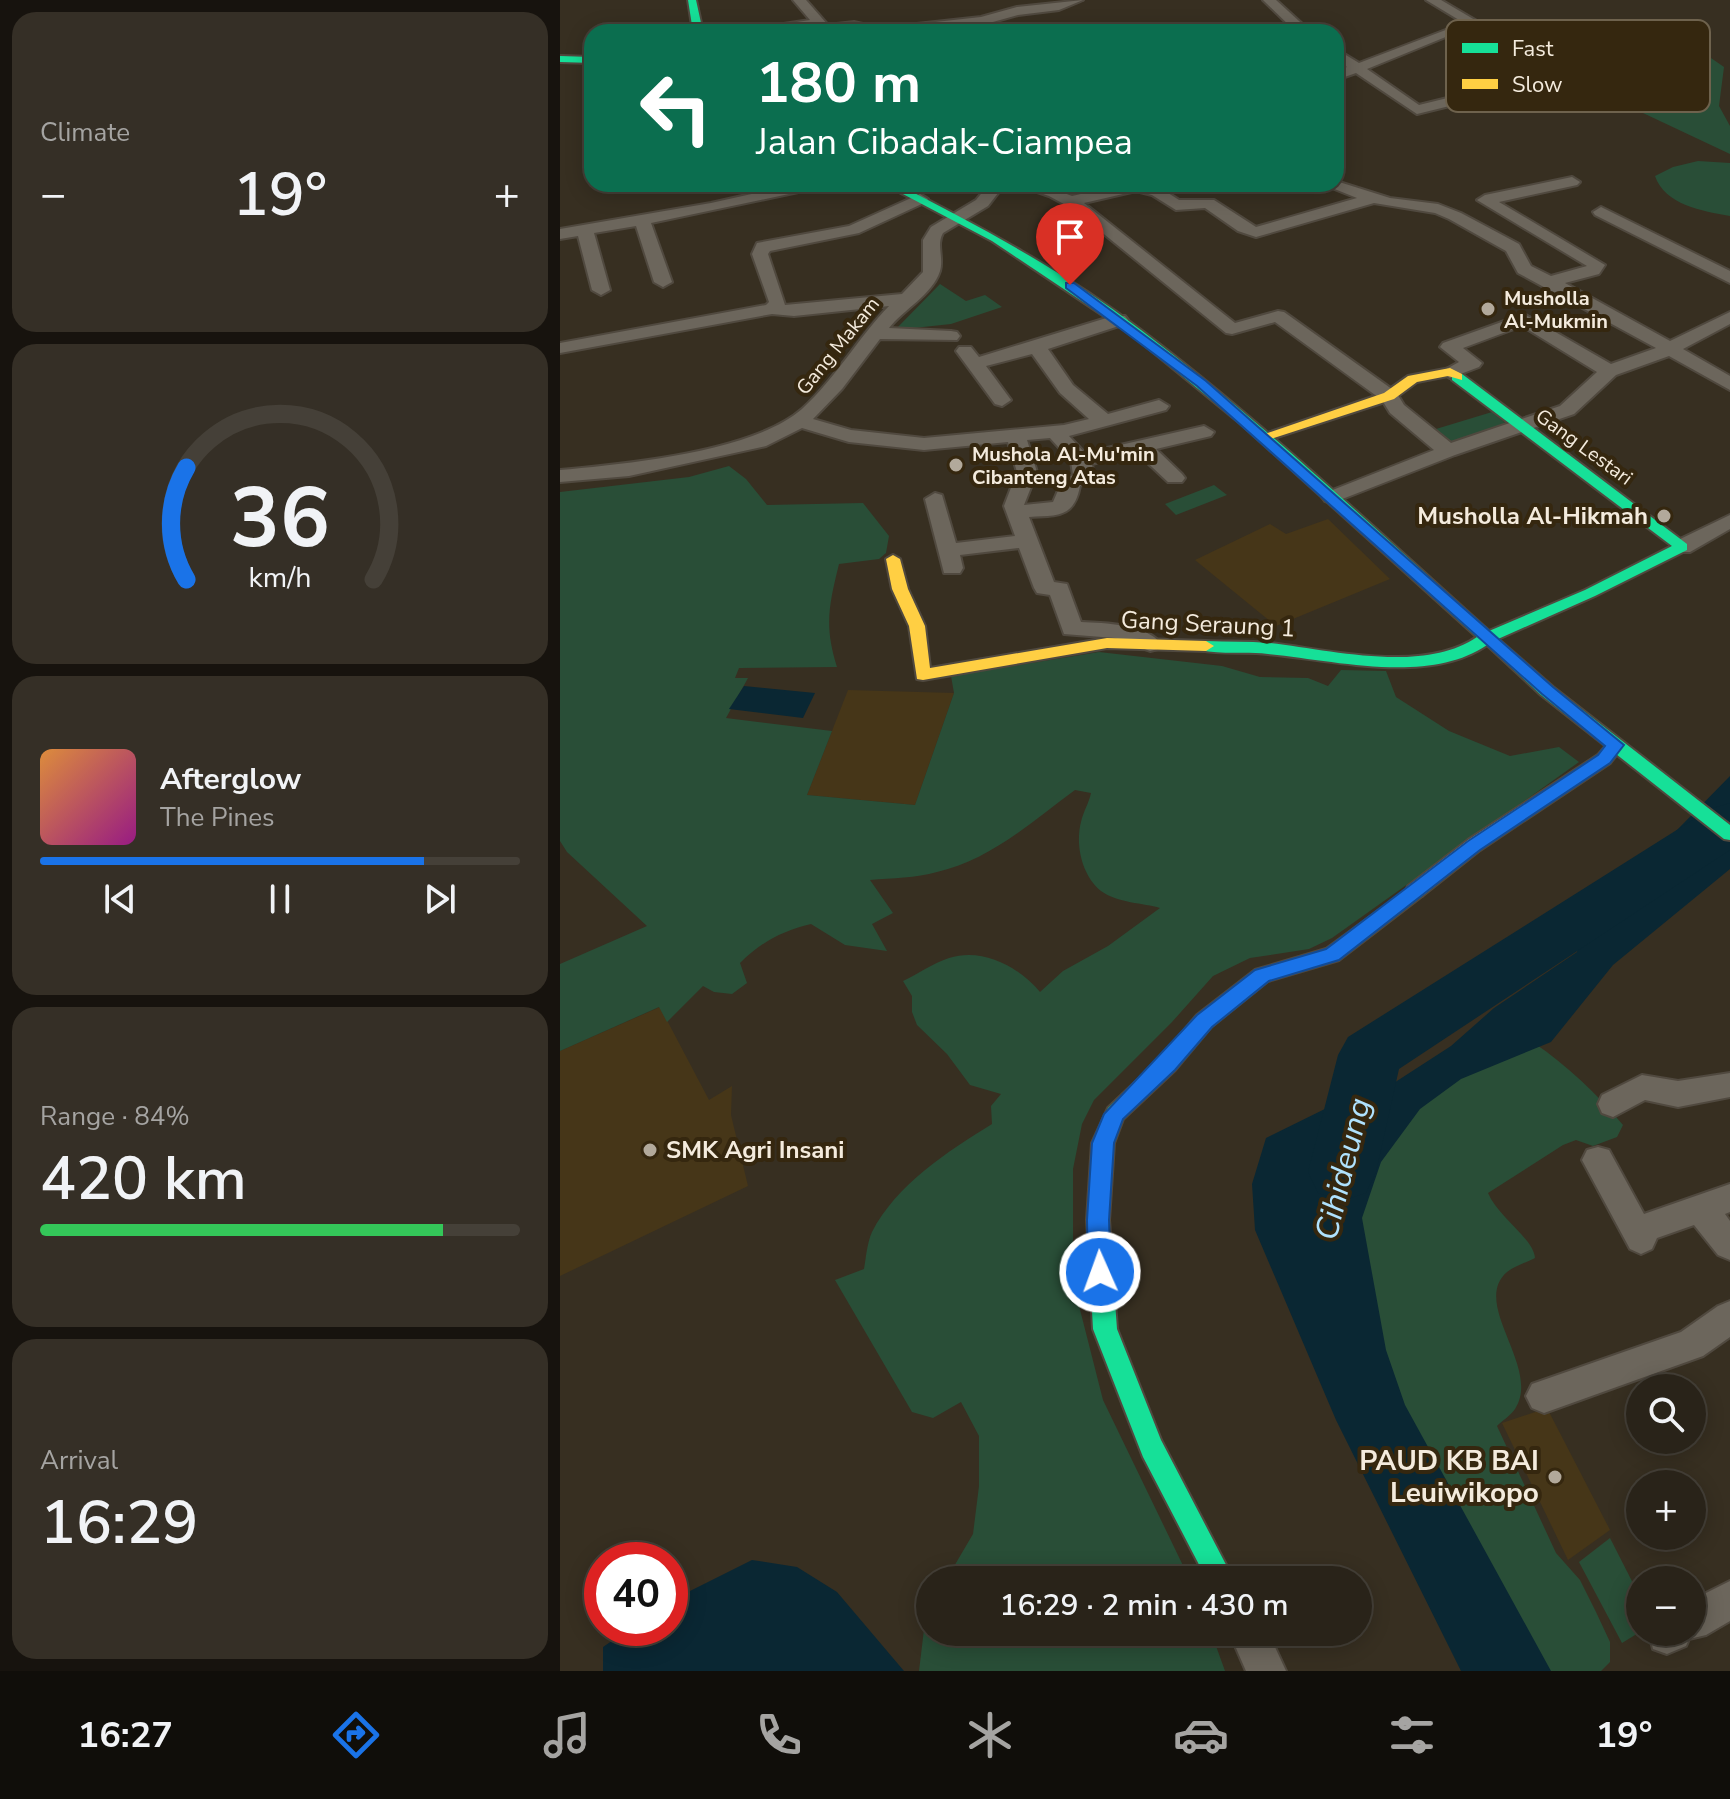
<!DOCTYPE html>
<html lang="en">
<head>
<meta charset="utf-8">
<style>
	body { margin:0; font-family:"Nunito Sans",sans-serif; background:#352f26; color:#f1f3f6; height:100vh; display:flex; flex-direction:column; font-size:30px; white-space:nowrap }
	* { box-sizing:border-box; margin:0 }
	p { font-size:26px; color:#a5a4a2 }
	.icon { flex:none; width:44px; height:44px; fill:none; stroke:currentColor; stroke-width:2; stroke-linecap:round; stroke-linejoin:round }
	.map { position:relative; flex:1; overflow:hidden }
	.drawer { display:flex; flex-direction:column; gap:12px; padding:12px; background:#17130e; width:560px }
	.drawer>* { flex:none }
	.hud { position:absolute; left:24px; top:24px; width:760px; height:168px; border-radius:24px; box-shadow:0 4px 20px #0003,0 0 0 2px #454038; background:#0b6e4f; color:#fff; overflow:hidden }
	.controls { position:absolute; left:1066px; top:1374px; display:grid; gap:16px }
	.controls a { display:grid; place-items:center; width:80px; height:80px; border-radius:50%; background:#292319; box-shadow:0 4px 20px #0003,0 0 0 2px #454038; font-size:40px }
	.speed { position:absolute; left:24px; top:1542px; display:flex; gap:16px; font-size:40px; font-weight:700; text-align:center }
	.speed>* { display:grid; place-content:center; width:104px; height:104px; border-radius:50%; background:#292319; box-shadow:0 4px 20px #0003,0 0 0 2px #454038; line-height:1 }
	.speed .limit { border:12px solid #d22; background:#fff; color:#111 }
	.pin { position:absolute; display:grid; place-items:center; width:68px; height:68px; color:#fff; margin:-82px -34px; border-radius:50% 50% 50% 0; rotate:-45deg; box-shadow:0 0 8px #0007 }
	.pin .icon { rotate:45deg }
	.me { position:absolute; width:88px; margin:-44px; rotate:358deg; stroke-linejoin:round; filter:drop-shadow(0 0 6px #0008) }
	.turn { display:flex; align-items:center; gap:28px; height:168px; padding:0 40px; font-size:36px }
	.turn .icon { width:104px; height:104px; stroke-width:2.5 }
	.turn b { display:block; font-size:56px; line-height:68px }
	.big { font-size:60px; font-weight:600; line-height:1.1 }
	.drawer .card { flex:1; display:flex; flex-direction:column; justify-content:center; gap:12px; min-width:0; padding:0 28px; border-radius:24px; background:#352f26 }
	.drawer .dial { align-items:center; gap:0 }
	.dial svg { height:208px; overflow:visible; fill:none; stroke:#454038; stroke-width:7; stroke-linecap:round; text-anchor:middle }
	.dial text { fill:#f1f3f6; stroke:none }
	.song { display:flex; align-items:center; gap:24px }
	.cover { width:96px; height:96px; border-radius:12px; background:linear-gradient(135deg,hsl(30 70% 55%),hsl(310 70% 35%)) }
	.played { height:8px; border-radius:4px; background:linear-gradient(90deg,#1a73e8 80%,#454038 80%) }
	.keys { display:flex; justify-content:space-around; direction:ltr }
	.heat { display:flex; justify-content:space-between; align-items:center; font-size:44px; direction:ltr }
	.charge { height:12px; border-radius:6px; background:linear-gradient(90deg,#34c759 84%,#454038 0) }
	.trip { position:absolute; left:356px; top:1566px; width:456px; height:80px; border-radius:40px; background:#292319; box-shadow:0 4px 20px #0003,0 0 0 2px #454038; font-weight:600; line-height:80px; text-align:center }
	.tab-bar { display:flex; height:128px; justify-content:space-around; align-items:center; background:#100e0a; color:#a5a4a2 }
	.tab-bar .icon { width:56px; height:56px }
	.tab-bar .active { color:#1a73e8 }
	.tab-bar b { font-size:36px; color:#f1f3f6 }
	main { display:flex; flex:1; min-height:0 }
	.map>svg:first-child { display:block }
</style>
</head>
<body>
<main>
<section class="drawer">
<div class="card"><p>Climate</p>
<div class="heat"><a>−</a><b class="big">19°</b><a>+</a></div>
</div>
<div class="card dial"><svg viewBox="0 0 100 80">
<path d="M14 69A42 42 0 1 1 86 69"/>
<path d="M14 69A42 42 0 0 1 14 26" stroke="#1a73e8"/>
<text x="50" y="56" font-size="32" font-weight="700">36</text>
<text x="50" y="72" font-size="11">km/h</text>
</svg></div>
<div class="card">
<div class="song"><i class="cover"></i><div><b>Afterglow</b><p>The Pines</p></div></div>
<div class="played"></div>
<div class="keys"><svg class="icon" aria-label="previous" viewBox="0 0 24 24"><path d="M18 5L8 12l10 7zM5 5v14"/></svg><svg class="icon" aria-label="pause" viewBox="0 0 24 24"><path d="M8 5v14M16 5v14"/></svg><svg class="icon" aria-label="next" viewBox="0 0 24 24"><path d="M6 5l10 7-10 7zM19 5v14"/></svg></div>
</div>
<div class="card"><p>Range · 84%</p><b class="big">420 km</b><div class="charge"></div></div>
<div class="card"><p>Arrival</p><b class="big">16:29</b></div>
</section>
<div class="map">
<svg width="1170" height="1671" viewBox="0 0 1170 1671">
	<rect width="100%" height="100%" fill="#372f21"/>
	<!-- built -->
	<g fill="#463618">
		<polygon points="768,519 830,579 716,626 635,560 710,524 726,534"/>
		<polygon points="288,690 394,693 355,805 247,795"/>
		<polygon points="100,1007 149,1100 172,1086 171,1115 188,1186 0,1276 0,1051"/>
		<polygon points="987,1408 1050,1530 1008,1560 942,1423"/>
	</g>
	<!-- green -->
	<g fill="#294e37">
		<path d="M1118 52 1148 56 1164 67 1159 106 1170 126V154L1066 105C1081 95 1098 93 1113 81L1105 60Z"/>
		<path d="M1138 161 1170 163V216C1142 211 1105 205 1095 176L1113 167Z"/>
		<polygon points="380,284 406,301 425,295 442,307 391,324 335,330"/>
		<polygon points="932,412 949,426 894,445 876,429"/>
		<path d="M169 466 186 479 207 505 303 503 329 536 326 553 319 559 279 564C269 605 264 626 277 667L179 668 175 678H188L166 718 272 731 247 795 355 805 394 693 391 676 539 652 662 666 700 677 748 678 768 686 781 670 826 671 836 697 889 731 950 756 999 747 1019 762 772 938 749 949 690 958 653 976 612 1022 534 1100 522 1124 513 1169V1282L543 1400 630 1580H386L413 1534 419 1486V1436L401 1402 373 1418 352 1412 275 1280 304 1269C306 1258 307 1243 312 1232 336 1185 388 1151 432 1124L431 1106 441 1094 410 1085 387 1054 357 1025 352 1012V996L343 981C358 974 373 963 389 958 423 947 459 967 480 992L503 971 548 946 600 908C584 903 557 903 541 891 522 876 515 845 521 822 523 812 529 803 531 793L515 790C473 821 430 860 377 872 356 878 332 878 310 880L333 913 312 924 327 951 285 945 251 924C222 931 201 942 180 963L187 983 172 994 154 992 143 986 107 1022 99 1007 0 1051V964L87 926 7 852 0 841V492L129 477Z"/>
		<polygon points="654,485 667,495 616,515 605,504"/>
		<path d="M974 1043C1008 1066 1037 1094 1063 1125L1057 1137 1033 1146 1016 1140 1003 1145 928 1193C938 1217 974 1239 975 1258 967 1262 955 1266 947 1272 910 1304 982 1368 955 1409 951 1415 942 1421 937 1426L996 1553 1020 1580 1036 1612 1050 1642V1662L1041 1671H963L868 1519 784 1200 852 1096Z"/>
		<polygon points="1050,1538 1080,1597 1080,1632 1062,1643 1019,1562"/>
		<polygon points="370,1606 370,1632 651,1632 665,1671 359,1671 366,1613"/>
	</g>
	<!-- water -->
	<g fill="#0a2733">
		<polygon points="184,686 255,693 243,718 169,709"/>
		<polygon points="1170,776 1170,869 1053,965 991,1042 901,1079 860,1109 821,1162 802,1218 826,1350 845,1405 991,1671 901,1671 776,1420 695,1230 692,1184 706,1138 779,1102 823,1090 891,1046 934,1008 1017,952 1022,932 1067,881"/>
		<polygon points="192,1560 237,1567 277,1592 344,1671 43,1671 43,1647 71,1628 110,1628 110,1601"/>
	</g>
	<g fill="none" stroke-linecap="round" stroke-linejoin="round">
		<!-- river -->
		<polygon fill="#0a2733" fill-rule="evenodd" points="1170,803 1170,850 839,1069 816,1172 806,1193 782,1201 758,1193 748,1172 778,1055 788,1037 1150,809"/>
		<!-- street casing -->
		<g stroke="#50493f" stroke-width="4">
			<g id="street">
				<polygon points="233,0 246,0 268,25 294,22 320,28 421,17 457,7 523,0 499,10 458,15 422,25 357,32 260,32 256,27 223,32 190,32 197,28 250,20"/>
				<polygon points="703,0 716,0 751,32 736,32"/>
				<polygon points="866,0 881,0 920,23 807,69 859,105 920,90 953,105 953,111 943,111 918,99 857,114 796,73 776,80 776,71 787,67 776,59 776,49 799,63 904,23"/>
				<path d="M1012 177 1020 182 1017 185 939 202 1045 265 1039 274 1005 283 1110 341 1170 312V324L1123 349 1170 376V390L1109 356 1056 375 1014 414 895 455 772 503 765 501 762 497 765 493 874 450 830 413 822 400 715 322 672 334 666 333 513 209 489 196 454 184H480L512 196 565 184H594L619 200H654L696 227 797 198 762 184H776V181L830 198 878 204 901 213 959 244 971 266 991 276 1027 266 917 200 925 195ZM576 191 592 195 616 210 645 208 678 231 696 237 814 203 875 213 889 219 946 251 958 273 1096 348 1051 364 964 314 883 343 880 347 899 362 881 372 890 378 919 367 922 363 903 348 962 326 1037 372 1000 406 891 443 844 405 836 392 724 312 718 311 675 323 524 203Z"/>
				<polygon points="236,184 265,184 262,187 91,223 112,282 103,287 94,282 76,226 34,233 50,290 41,295 32,290 18,236 0,239 0,229 151,203"/>
				<path d="M429 184H445L428 206 383 233C376 245 384 257 380 271 373 294 343 310 329 328L391 331 397 332 400 336 397 340 320 339 282 389 253 419 291 430 364 438 504 425 529 419 500 393 472 354 426 366 451 400 442 406 435 404 396 351 399 347H411L419 357 553 316H565L568 320 565 324 488 349 513 385 548 414 599 400 609 406 606 410 509 436 525 453 644 426 654 432 651 436 596 449 622 474 625 478 622 482H608L577 453 532 464 534 478 520 486C514 519 496 515 469 517L494 582 507 584 521 622C544 623 587 624 601 644L598 649 590 651 555 638 504 634 490 595 477 593 474 588 459 548 400 555 403 568 400 573H384L365 499 375 493 382 495 396 543 455 536 444 506 457 472 448 442 364 450 289 442 242 428 206 446 69 476 0 482V470C65 464 193 452 242 409 276 378 298 338 329 306L234 316 212 314 0 353V343L206 305 209 302 192 254 197 243 289 226 360 194 368 199 366 202 299 233 210 251 208 254 225 305 342 294 363 272V240L371 227 416 200ZM490 438 511 461 513 475 503 479 493 502 464 505 477 472 467 440Z"/>
				<polygon points="1041,207 1170,271 1170,283 1035,215 1033,212"/>
				<polygon points="1170,515 1170,529 1130,552 1114,552 1111,547 1114,542"/>
				<polygon points="1170,1073 1170,1097 1118,1107 1085,1100 1053,1117 1042,1113 1038,1104 1042,1095 1082,1075 1118,1081"/>
				<polygon points="1038,1147 1049,1150 1084,1214 1170,1184 1170,1212 1165,1214 1170,1221 1170,1260 1158,1255 1134,1225 1097,1238 1092,1249 1081,1254 1070,1249 1022,1160 1027,1150"/>
				<polygon points="1170,1301 1170,1337 1143,1356 984,1413 972,1408 966,1396 972,1384 1121,1332 1158,1306"/>
				<polygon points="1170,1581 1170,1621 1146,1635 1129,1639 1126,1646 1107,1654 1093,1649 1089,1632 1132,1632 1132,1600"/>
				<polygon points="669,1632 708,1632 726,1671 686,1671"/>
			</g>
		</g>
		<!-- fast casing -->
		<g stroke="#50493f" stroke-width="4">
			<g id="fast">
				<polygon points="128,0 136,0 143,32 133,32"/>
				<polygon points="0,56 32,57 32,63 0,62"/>
				<path d="M324 184H337C421 227 505 272 581 330 703 422 815 529 929 631L1025 590 1112 546 892 380V374H902L1127 544V550L1035 596 938 639 993 687 1170 825V840L1164 839 981 695 927 645C869 685 773 660 708 654 686 651 662 655 640 650L638 646 640 642 646 641C667 642 688 641 709 643 771 650 863 674 917 637L681 424 571 334 432 241Z"/>
				<polygon points="855,884 862,886 864,891 862,896 779,960 708,981 651,1027 615,1070 563,1119 554,1143 549,1220 557,1329 601,1440 674,1580 647,1580 583,1457 533,1329 527,1220 532,1143 548,1108 601,1058 637,1015 695,970 766,949"/>
			</g>
		</g>
		<!-- slow casing -->
		<g stroke="#50493f" stroke-width="4">
			<g id="slow">
				<polygon points="890,368 902,374 902,380 888,376 857,382 834,399 708,440 703,441 696,437 824,393 848,376"/>
				<polygon points="333,555 340,559 348,589 365,626 370,668 547,638 646,641 654,646 646,651 547,648 363,680 357,679 349,626 332,589 326,559"/>
				<polygon points="1056,739 1064,745 1050,763 920,850 862,896 848,896 846,891 848,886 908,840 1038,755 1050,741"/>
			</g>
		</g>
		<!-- street -->
		<use href="#street" fill="#6c665c" fill-rule="evenodd"/>
		<!-- fast -->
		<use href="#fast" fill="#16e098" fill-rule="evenodd"/>
		<!-- slow -->
		<use href="#slow" fill="#ffcf43" fill-rule="evenodd"/>
	</g>
	<!-- route -->
	<polygon fill="#1a73e8" stroke="#114b97" stroke-width="2" points="506,283 514,283 646,381 993,687 1064,745 1050,763 920,850 779,960 709,981 652,1027 615,1070 563,1119 554,1143 549,1220 551,1272 548,1279 540,1282 532,1279 528,1272 527,1220 532,1143 544,1114 637,1015 695,970 766,949 908,841 1038,755 1045,746 982,694 637,386 506,288"/>
	<!-- markers -->
	<g fill="#b2a99b" stroke="#35270f" stroke-width="3">
		<circle cx="928" cy="309" r="8"/>
		<circle cx="396" cy="465" r="8"/>
		<circle cx="1104" cy="516" r="8"/>
		<circle cx="90" cy="1150" r="8"/>
		<circle cx="995" cy="1477" r="8"/>
	</g>
	<g text-anchor="middle" dominant-baseline="central" stroke-width="8" stroke-linejoin="round" paint-order="stroke">
		<!-- far-poi labels -->
		<g font-size="20" font-weight="bold" fill="#f4ebdd" stroke="#35270f" text-anchor="start">
			<text x="944" y="298">Musholla<tspan x="944" dy="23">Al-Mukmin</tspan></text>
			<text x="412" y="454">Mushola Al-Mu'min<tspan x="412" dy="23">Cibanteng Atas</tspan></text>
		</g>
		<!-- far-street labels -->
		<g font-size="20" fill="#f4ebdd" stroke="#35270f">
			<text transform="translate(278 346) rotate(-51)">Gang Makam</text>
			<text transform="translate(1024 447) rotate(36)">Gang Lestari</text>
		</g>
		<!-- poi labels -->
		<g font-size="24" font-weight="bold" fill="#f4ebdd" stroke="#35270f" text-anchor="end">
			<text x="1088" y="516">Musholla Al-Hikmah</text>
			<text x="106" y="1150" text-anchor="start">SMK Agri Insani</text>
		</g>
		<!-- street labels -->
		<g font-size="24" fill="#f4ebdd" stroke="#35270f">
			<text transform="translate(648 624) rotate(3)">Gang Seraung 1</text>
		</g>
		<!-- near-poi labels -->
		<g font-size="28" font-weight="bold" fill="#f4ebdd" stroke="#35270f" text-anchor="end">
			<text x="979" y="1461">PAUD KB BAI<tspan x="979" dy="32">Leuiwikopo</tspan></text>
		</g>
		<!-- near-water labels -->
		<g font-size="32" font-style="italic" fill="#afe2fe" stroke="#35270f">
			<text transform="translate(783 1169) rotate(-76)">Cihideung</text>
		</g>
	</g>
	<!-- legend -->
	<rect x="886" y="20" width="264" height="92" rx="12" fill="#35270f" stroke="#6e624d" stroke-width="2"/>
	<rect x="902" y="43" width="36" height="10" fill="#16e098"/>
	<rect x="902" y="79" width="36" height="10" fill="#ffcf43"/>
	<g font-size="22" fill="#f4ebdd">
		<text x="952" y="56">Fast</text>
		<text x="952" y="92">Slow</text>
	</g>
</svg>
<div class="controls">
<a><svg class="icon" aria-label="search" viewBox="0 0 24 24"><circle cx="10" cy="10" r="6"/><path d="M15 15l6 6"/></svg></a>
<a>+</a>
<a>−</a>
</div>
<div class="speed"><div class="limit">40</div></div>
<div class="pin" style="left:510px;top:285px;background:#d93025"><svg class="icon" aria-label="arrive" viewBox="0 0 24 24"><path d="M6 21V4h12l-3 4 3 4H6"/></svg></div>
<svg class="me" style="left:540px;top:1272px" viewBox="-20 -20 40 40"><circle r="17" fill="#1a73e8" stroke="#fff" stroke-width="3"/><path d="M0-11L8 9 0 5-8 9z" fill="#fff"/></svg>
<div class="trip">16:29 · 2 min · 430 m</div>
<div class="hud">
<div class="turn"><svg class="icon" aria-label="left" viewBox="0 0 24 24"><path d="M17 20v-9H6M10 6l-5 5 5 5"/></svg><div><b>180 m</b>Jalan Cibadak-Ciampea</div></div>
</div>
</div>
</main>
<nav class="tab-bar">
<b>16:27</b>
<svg class="icon active" aria-label="directions" viewBox="0 0 24 24"><path d="M12 3l9 9-9 9-9-9zM9 14v-3h6M13 9l2 2-2 2"/></svg>
<svg class="icon" aria-label="music" viewBox="0 0 24 24"><path d="M9 18V5l10-2v13"/><circle cx="6" cy="18" r="3"/><circle cx="16" cy="16" r="3"/></svg>
<svg class="icon" aria-label="phone" viewBox="0 0 24 24"><path d="M5 4h4l2 5-3 2q2 4 5 5l2-3 5 2v4C11 20 4 13 5 4z"/></svg>
<svg class="icon" aria-label="climate" viewBox="0 0 24 24"><path d="M12 3v18M4 7l16 10M4 17L20 7"/></svg>
<svg class="icon" aria-label="car" viewBox="0 0 24 24"><path d="M5 17H2v-5l4-1 3-4h7l3 4 3 1v5h-3M9 17h6M6 11h13"/><circle cx="7" cy="17" r="2"/><circle cx="17" cy="17" r="2"/></svg>
<svg class="icon" aria-label="filters" viewBox="0 0 24 24"><path d="M4 7h16M4 17h16"/><circle cx="9" cy="7" r="2"/><circle cx="15" cy="17" r="2"/></svg>
<b>19°</b>
</nav>
</body>
</html>
